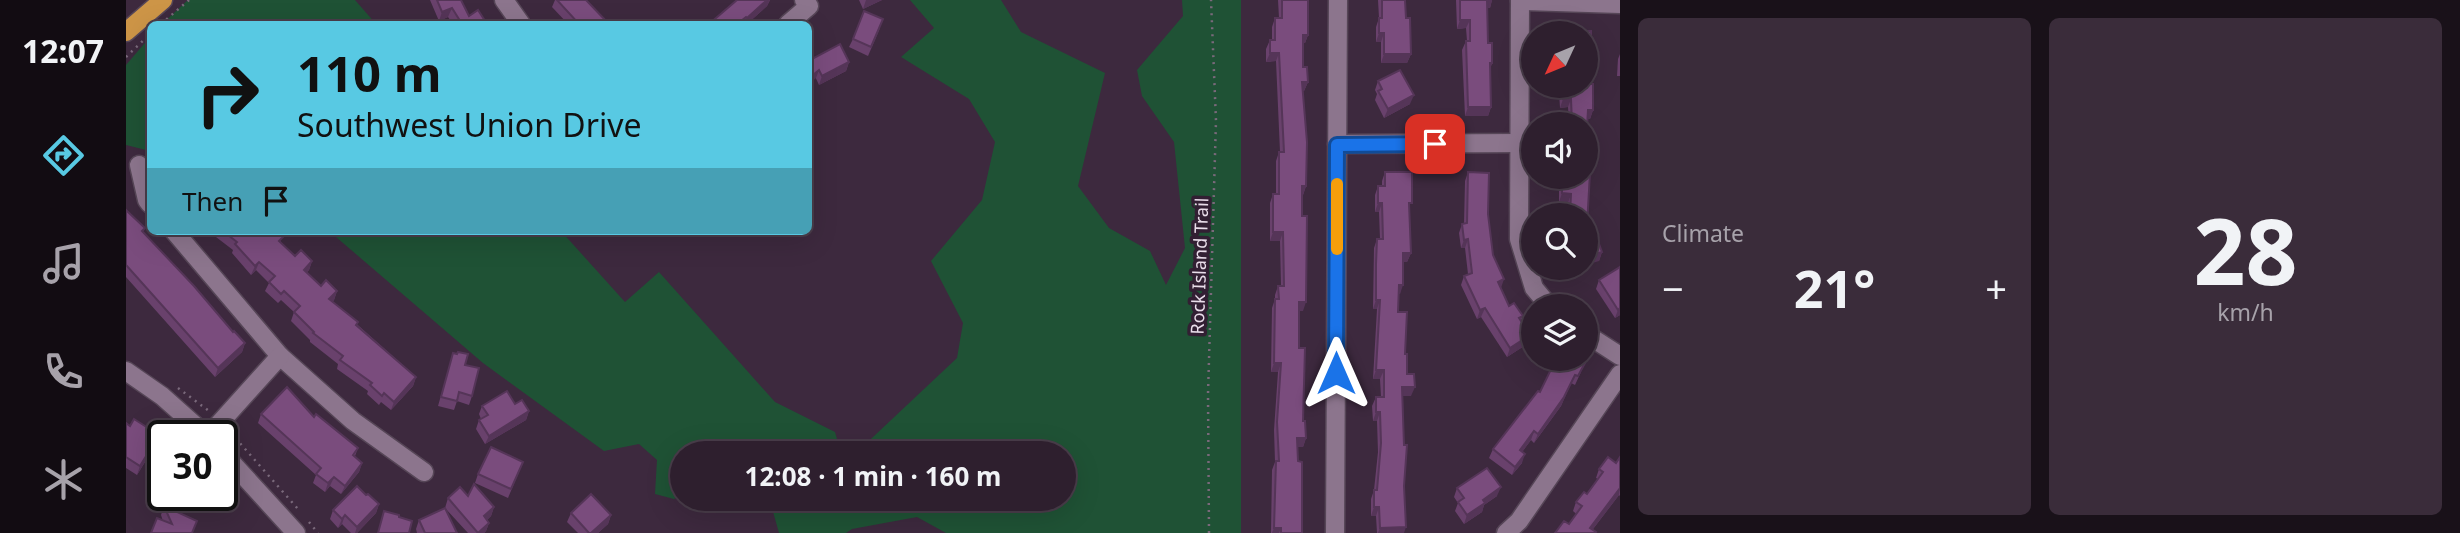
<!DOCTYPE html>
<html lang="en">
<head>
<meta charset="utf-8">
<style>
	body { margin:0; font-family:"Noto Sans",sans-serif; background:#3a2c3a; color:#f1f3f6; height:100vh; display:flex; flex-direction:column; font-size:26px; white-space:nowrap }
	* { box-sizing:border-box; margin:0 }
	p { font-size:23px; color:#a7a2aa }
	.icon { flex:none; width:38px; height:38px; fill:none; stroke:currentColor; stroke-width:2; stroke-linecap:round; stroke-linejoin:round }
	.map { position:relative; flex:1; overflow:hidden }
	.side { display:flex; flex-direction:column; gap:18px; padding:18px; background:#191119; width:840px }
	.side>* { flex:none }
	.hud { position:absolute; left:21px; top:21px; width:665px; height:214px; border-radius:10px; box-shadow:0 7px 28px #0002,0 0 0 2px #493d4a; background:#58c9e3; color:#111; overflow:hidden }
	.needle { width:46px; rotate:226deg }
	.buttons { position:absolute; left:1395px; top:21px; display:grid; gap:14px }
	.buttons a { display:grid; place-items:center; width:77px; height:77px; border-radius:50%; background:#2e1f2e; box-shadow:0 7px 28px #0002,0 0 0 2px #493d4a; font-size:35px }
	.speed { position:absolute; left:21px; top:420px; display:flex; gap:14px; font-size:35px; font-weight:700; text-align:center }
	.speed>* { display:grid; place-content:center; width:91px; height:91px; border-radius:50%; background:#2e1f2e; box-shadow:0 7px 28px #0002,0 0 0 2px #493d4a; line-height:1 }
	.speed .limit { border:4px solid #111; border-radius:10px; background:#fff; color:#111 }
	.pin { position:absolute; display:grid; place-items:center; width:60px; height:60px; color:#fff; margin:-30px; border-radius:14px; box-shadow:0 4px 10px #0006 }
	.me { position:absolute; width:77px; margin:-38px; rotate:0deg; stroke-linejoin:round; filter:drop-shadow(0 0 5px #0008) }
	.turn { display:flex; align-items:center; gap:24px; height:147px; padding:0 35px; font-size:32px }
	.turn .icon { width:91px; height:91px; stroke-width:2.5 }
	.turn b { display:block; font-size:49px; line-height:60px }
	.then { display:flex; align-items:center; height:66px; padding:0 35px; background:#0003; gap:14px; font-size:26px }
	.big { font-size:52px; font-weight:700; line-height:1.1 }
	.side .widget { flex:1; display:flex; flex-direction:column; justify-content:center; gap:10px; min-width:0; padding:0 24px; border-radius:10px; background:#3a2c3a }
	.side .dial { align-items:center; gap:0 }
	.dial b { font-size:91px; line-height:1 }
	.heat { display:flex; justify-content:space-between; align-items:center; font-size:38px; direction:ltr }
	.side .tiles { flex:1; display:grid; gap:18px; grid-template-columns:repeat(2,1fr) }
	.trip { position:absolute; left:544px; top:441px; width:406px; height:70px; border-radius:35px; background:#2e1f2e; box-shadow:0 7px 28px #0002,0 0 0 2px #493d4a; font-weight:700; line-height:70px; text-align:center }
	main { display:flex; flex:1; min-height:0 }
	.tab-bar { display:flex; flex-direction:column; width:126px; justify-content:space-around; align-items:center; background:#120c12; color:#a7a2aa }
	.tab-bar .icon { width:49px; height:49px }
	.tab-bar .selected { color:#58c9e3 }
	.tab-bar b { font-size:32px; color:#f1f3f6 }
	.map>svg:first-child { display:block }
</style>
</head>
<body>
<main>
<nav class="tab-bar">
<b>12:07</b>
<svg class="icon selected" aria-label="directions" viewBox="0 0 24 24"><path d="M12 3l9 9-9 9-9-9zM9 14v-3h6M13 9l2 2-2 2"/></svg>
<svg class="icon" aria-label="music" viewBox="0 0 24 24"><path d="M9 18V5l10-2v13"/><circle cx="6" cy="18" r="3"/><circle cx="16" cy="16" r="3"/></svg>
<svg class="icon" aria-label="phone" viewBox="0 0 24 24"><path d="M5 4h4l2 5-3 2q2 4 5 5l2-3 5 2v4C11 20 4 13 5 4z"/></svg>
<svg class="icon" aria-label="climate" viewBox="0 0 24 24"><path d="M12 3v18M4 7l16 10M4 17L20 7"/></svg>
</nav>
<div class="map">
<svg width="1494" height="533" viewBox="0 0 1494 533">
	<rect width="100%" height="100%" fill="#3d293e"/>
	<!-- green -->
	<g fill="#1f5235">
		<polygon points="62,0 229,0 250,24 36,24"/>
		<polygon points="784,0 875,0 895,32 979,73 952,186 983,228 1024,251 1040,285 1059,248 1048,142 1016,96 1011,70 1057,16 1056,0 1115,0 1115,533 820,533 791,517 726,529 720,533 653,533 646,508 616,499 938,499 938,453 730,453 831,358 837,323 805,261 856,200 869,142 843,99 775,57 808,28"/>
		<polygon points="24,37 24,151 0,145 0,65"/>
		<polygon points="203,231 435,231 499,302 533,272 649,402 709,432 715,453 556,453 556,495 548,499 529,494 531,460 513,444 478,451 357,363"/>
	</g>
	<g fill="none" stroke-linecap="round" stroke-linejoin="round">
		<!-- minor casing -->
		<g stroke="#564657" stroke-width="21">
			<g id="minor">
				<polyline points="378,0 395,24"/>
				<polyline points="1394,0 1393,239 1408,288 1423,306"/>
				<polyline points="1394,1 1494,4"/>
				<polyline points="662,24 683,6 678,0"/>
				<polyline points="1211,144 1393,143"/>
				<polyline points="13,165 21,200 24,204"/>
				<polyline points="48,231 154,356 227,421 298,472"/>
				<polyline points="1460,334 1494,356"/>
				<polyline points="0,371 36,396 81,436"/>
				<polyline points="82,436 154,356"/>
				<polyline points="96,452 170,533"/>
				<polyline points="1209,533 1212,0"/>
				<polyline points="1380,533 1393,521 1494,374"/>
			</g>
		</g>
		<!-- major casing -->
		<g stroke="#564657" stroke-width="21">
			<polyline id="major" points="0,32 37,0"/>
		</g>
		<!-- path -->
		<g stroke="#7a697b" stroke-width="2.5" stroke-dasharray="2 5" stroke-linecap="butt">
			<polyline points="35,24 63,0"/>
			<polyline points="0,57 24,34"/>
			<polyline points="52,388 83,411"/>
			<polyline points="105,433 172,509"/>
			<polyline points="183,522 192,533"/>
			<polyline points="1083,533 1082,394 1090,121 1085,0"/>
		</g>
		<!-- minor -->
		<use href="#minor" stroke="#8c758d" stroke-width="18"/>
		<!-- major -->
		<use href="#major" stroke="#cd9547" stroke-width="18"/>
	</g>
	<!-- wall -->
	<g fill="#69416c">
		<polygon points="304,0 335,0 343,16 361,24 327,24 322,17 313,21"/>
		<polygon points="429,0 460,0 483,24 442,24 426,7"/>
		<polygon points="611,0 644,0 641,6 621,24 583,24"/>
		<polygon points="733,0 756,0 737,9"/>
		<polygon points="1152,0 1182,0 1182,35 1179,43 1177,43 1177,67 1182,82 1178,91 1176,91 1180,186 1177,195 1176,195 1177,311 1173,311 1173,348 1177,421 1180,438 1177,447 1171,447 1176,533 1145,533 1146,470 1149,462 1148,430 1152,372 1145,372 1146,308 1149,299 1149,295 1152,286 1155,286 1154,241 1144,241 1144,203 1147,194 1150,194 1150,161 1153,152 1154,152 1150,61 1140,62 1140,49 1144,40 1146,40 1146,27 1149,18 1153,18"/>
		<polygon points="1252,0 1279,0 1280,18 1285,54 1281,63 1255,63 1255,42 1250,42 1250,27 1253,18"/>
		<polygon points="1330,0 1366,0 1364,8 1361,8 1362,43 1366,63 1364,70 1365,107 1362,116 1339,116 1336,50 1340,41 1341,41 1340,28 1331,29"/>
		<polygon points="754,28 742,56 723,47 727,39"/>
		<polygon points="1465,31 1465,44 1462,53 1460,53 1461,84 1467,84 1467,110 1464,119 1462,119 1460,145 1460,124 1443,124 1442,107 1434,108 1433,93 1436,86 1460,86 1460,33 1438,33 1439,32"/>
		<polygon points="1494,54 1494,76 1491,76 1492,59"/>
		<polygon points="682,61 723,62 720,71 693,85"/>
		<polygon points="1252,81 1284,104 1258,118 1249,100 1251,94 1249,90"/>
		<polygon points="1259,172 1283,210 1285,253 1281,262 1277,262 1274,294 1272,294 1272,312 1281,374 1285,396 1277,396 1278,486 1278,533 1251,533 1250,516 1245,516 1245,499 1248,490 1252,452 1251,421 1247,421 1246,406 1250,397 1255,397 1254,379 1247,379 1251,309 1247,309 1248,248 1251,239 1254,239 1253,212 1249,212 1249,195 1252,186 1256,186 1256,181"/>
		<polygon points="1342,172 1362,214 1367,255 1374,288 1383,306 1397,316 1395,321 1401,344 1381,357 1355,317 1351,319 1335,285 1338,276 1342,274 1339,248 1335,248 1333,233 1336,224 1338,224 1339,181"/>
		<polygon points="1433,177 1460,177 1461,226 1476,252 1473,261 1441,215 1442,203 1433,202"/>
		<polygon points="0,210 19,228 17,232 107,332 119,343 116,352 89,377 0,277"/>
		<polygon points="92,231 151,231 155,242 169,256 186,261 183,270 181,272 195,286 211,291 208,300 206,302 290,377 287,386 265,410 255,402 253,405 241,394 242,391 211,369 212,364 184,342 184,340 165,321 168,312 155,300 152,303 139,291 143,283 130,270 125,275 106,253 107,250 90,237"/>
		<polygon points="1494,267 1494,315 1489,318 1470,289 1473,280"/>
		<polygon points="327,353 339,365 346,396 343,405 331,401 328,410 312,406"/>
		<polygon points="1439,363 1455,372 1449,385 1445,383 1435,406 1408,443 1405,440 1396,452 1396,463 1386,475 1363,458 1367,449"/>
		<polygon points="389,404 403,411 400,420 359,444 350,429 353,420 355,419 353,414 356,406"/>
		<polygon points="135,414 188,417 232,448 229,456 236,463 233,472 215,494 204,486 199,492 187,483 190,475 132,423"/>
		<polygon points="0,423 4,426 33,435 30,444 11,475 0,468"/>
		<polygon points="1494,457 1494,496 1493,495 1467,529 1447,511 1450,502 1461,494 1472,479 1470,478 1473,469 1490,463"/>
		<polygon points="397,462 382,498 349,483 352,474"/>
		<polygon points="24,471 37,495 63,495 32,508 21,480"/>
		<polygon points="1331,488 1371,496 1358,505 1356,512 1338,524 1329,511 1332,503 1328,497"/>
		<polygon points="240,495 253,504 250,513 231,533 225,533 216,524 212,528 204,519 207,510"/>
		<polygon points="342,496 368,507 365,516 361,520 363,523 360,531 358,533 342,533 319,508 331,533 291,533 290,529 293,520 319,508 322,498"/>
		<polygon points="38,506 71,521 25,533 37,521 35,515"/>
		<polygon points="445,513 485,515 482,524 472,533 452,533 441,522"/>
	</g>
	<!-- shaded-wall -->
	<g fill="#553558">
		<polygon points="641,0 644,0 641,6 621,24 619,24 621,18"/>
		<polygon points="740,0 756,0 737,9"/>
		<polygon points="1361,0 1366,0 1364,8 1358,8"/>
		<polygon points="326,8 322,17 313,21 316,12"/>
		<polygon points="620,17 617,24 611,24"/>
		<polygon points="1334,20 1344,20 1340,28 1331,29"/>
		<polygon points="1253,33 1258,33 1255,42 1250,42"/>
		<polygon points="1177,35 1182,35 1179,43 1173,43"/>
		<polygon points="1460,44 1465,44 1462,53 1460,53"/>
		<polygon points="1144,53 1153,53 1150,61 1140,62"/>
		<polygon points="1258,54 1285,54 1281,63 1255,63"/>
		<polygon points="723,62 720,71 693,85 696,76"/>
		<polygon points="693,70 690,78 682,85 682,79"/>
		<polygon points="1176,82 1182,82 1178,91 1173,91"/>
		<polygon points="1288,95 1284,104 1258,118 1262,109"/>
		<polygon points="1437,99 1445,99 1442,107 1434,108"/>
		<polygon points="1342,107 1365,107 1362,116 1339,116"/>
		<polygon points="1462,110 1467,110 1464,119 1459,119"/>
		<polygon points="1176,186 1180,186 1177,195 1172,195"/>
		<polygon points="1436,193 1445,194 1442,203 1433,202"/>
		<polygon points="1252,203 1256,203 1253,212 1249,212"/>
		<polygon points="1147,232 1157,232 1154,241 1144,241"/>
		<polygon points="1342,239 1339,248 1335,248 1338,240"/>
		<polygon points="1476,252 1473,261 1460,265 1460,257"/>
		<polygon points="1277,253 1285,253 1281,262 1274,262"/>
		<polygon points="186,261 183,270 175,278 178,270"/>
		<polygon points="133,262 130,270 125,275 129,266"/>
		<polygon points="1378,279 1375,288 1368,291 1372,282"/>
		<polygon points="1273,285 1277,285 1274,294 1269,293"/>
		<polygon points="211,291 208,300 200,308 203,299"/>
		<polygon points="1250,300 1254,300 1251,309 1247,309"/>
		<polygon points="1173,302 1180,302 1177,311 1170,311"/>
		<polygon points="1359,308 1355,317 1351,319 1354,310"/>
		<polygon points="1494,308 1494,315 1489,318 1492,310"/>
		<polygon points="1404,335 1401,344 1381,357 1384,348"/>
		<polygon points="119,343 116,352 89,377 92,368"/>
		<polygon points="1148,363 1155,363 1152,372 1145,372"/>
		<polygon points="1250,370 1258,370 1254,379 1247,379"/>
		<polygon points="1449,375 1435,406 1408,443 1412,434"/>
		<polygon points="290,377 287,386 265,410 268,402"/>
		<polygon points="1276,387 1289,387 1285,396 1273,396"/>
		<polygon points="403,411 400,420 359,444 363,436"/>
		<polygon points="1250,412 1254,412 1251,421 1247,421"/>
		<polygon points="1408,431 1405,440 1391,459 1394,450"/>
		<polygon points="33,435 30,444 11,475 14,466"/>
		<polygon points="1171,438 1180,438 1177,447 1168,447"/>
		<polygon points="1399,454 1396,463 1386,475 1389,467"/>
		<polygon points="236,463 233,472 215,494 219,486"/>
		<polygon points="208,477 204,486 199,492 202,483"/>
		<polygon points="1375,487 1371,496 1358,505 1356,512 1338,524 1341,515 1357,500"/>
		<polygon points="1494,488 1493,495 1464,533 1464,528"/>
		<polygon points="44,495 63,495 32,508 35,499"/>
		<polygon points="253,504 250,513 231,533 229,533 231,527"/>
		<polygon points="368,507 365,516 355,525 358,516"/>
		<polygon points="1248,507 1253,507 1250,516 1245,516"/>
		<polygon points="219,515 216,524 212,528 216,519"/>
		<polygon points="485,515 482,524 472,533 465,533"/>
		<polygon points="363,523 360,531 358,533 352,533"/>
		<polygon points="1280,527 1278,533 1252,533 1254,528"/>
		<polygon points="1148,528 1155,528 1153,533 1146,533"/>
	</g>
	<!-- building -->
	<g fill="#7a4c7d" stroke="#553558" stroke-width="2">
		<polygon points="311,0 335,0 343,16 352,10 361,24 336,24 326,8 316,12"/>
		<polygon points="431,0 460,0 483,24 453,24"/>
		<polygon points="611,0 641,0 621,18 620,17 611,24 583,24"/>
		<polygon points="1156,0 1182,0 1182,35 1177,35 1177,67 1181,67 1182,82 1176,82 1181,142 1180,186 1176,186 1176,216 1181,216 1180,302 1173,302 1173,348 1179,348 1177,421 1179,421 1180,438 1171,438 1172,461 1176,462 1176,533 1155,533 1155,528 1148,528 1150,461 1153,461 1151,422 1155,363 1148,363 1149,299 1153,299 1152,286 1158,286 1157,232 1147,232 1147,194 1153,194 1153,152 1158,152 1153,53 1144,53 1144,40 1149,40 1149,18 1156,18"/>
		<polygon points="1256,0 1279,0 1280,18 1284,18 1285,54 1258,54 1258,33 1253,33 1253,18 1256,18"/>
		<polygon points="1334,0 1361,0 1362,43 1366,43 1366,63 1364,63 1365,107 1342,107 1340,41 1344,41 1344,20 1334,20"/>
		<polygon points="738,11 757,19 745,47 727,39"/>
		<polygon points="1465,31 1465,44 1460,44 1461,84 1467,84 1467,110 1462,110 1460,145 1460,124 1446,124 1445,99 1437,99 1437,86 1460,86 1460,33 1439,33 1439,32"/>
		<polygon points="714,44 723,62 696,76 693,70 682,79 682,61"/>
		<polygon points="1274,70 1288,95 1262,109 1252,91 1256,89 1252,81"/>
		<polygon points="1259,172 1286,172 1286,203 1283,203 1285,253 1277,253 1277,285 1273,285 1272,312 1281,312 1279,354 1281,354 1281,374 1288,374 1289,387 1276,387 1278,445 1281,445 1278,486 1280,527 1254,528 1253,507 1248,507 1248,490 1251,490 1255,443 1254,412 1250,412 1250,397 1258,397 1258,370 1250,370 1254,300 1250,300 1250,264 1251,239 1257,239 1256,203 1252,203 1252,186 1259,186"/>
		<polygon points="1342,172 1363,173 1362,214 1367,255 1378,279 1372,282 1383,306 1388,303 1397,316 1393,318 1404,335 1384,348 1359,308 1354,310 1338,276 1346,273 1342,239 1338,240 1336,224 1341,223"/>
		<polygon points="1460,173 1464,173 1461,226 1466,225 1476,252 1460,257 1460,215 1440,215 1444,214 1445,194 1436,193 1436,177 1460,177"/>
		<polygon points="0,210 19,228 16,231 68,286 107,332 108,331 119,343 92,368 0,265"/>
		<polygon points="97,231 151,231 157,237 153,241 169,256 175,250 186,261 178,270 195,286 200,280 211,291 203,299 232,322 230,325 290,377 268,402 258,393 256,396 244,385 246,383 214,360 217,356 187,333 188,332 168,312 174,306 158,291 155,294 143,282 149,276 133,262 129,266 109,244 111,242"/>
		<polygon points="1494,267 1494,308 1492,310 1473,280"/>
		<polygon points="332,352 342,354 339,365 353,368 346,396 333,392 331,401 315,397 327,353 331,354"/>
		<polygon points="1430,359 1439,363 1441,359 1449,359 1459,363 1452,376 1449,375 1438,397 1412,434 1408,431 1394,450 1399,454 1389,467 1367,449 1412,391 1414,392"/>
		<polygon points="161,387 188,417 190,414 232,448 227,455 236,463 219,486 208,477 202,483 190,474 195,468 135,414"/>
		<polygon points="381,391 389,404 396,400 403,411 363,436 353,420 362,415 356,406"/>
		<polygon points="8,419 33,435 14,466 0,457 0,423 4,426"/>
		<polygon points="365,447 397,462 385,489 352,474"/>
		<polygon points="1482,457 1490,463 1494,457 1494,488 1464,528 1470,532 1469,533 1429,533 1438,521 1443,524 1456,506 1450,502 1458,492 1461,494 1477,472 1473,469"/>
		<polygon points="37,466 37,495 44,495 35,499 24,471"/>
		<polygon points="1361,468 1375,487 1357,500 1359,503 1341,515 1332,502 1338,498 1331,488"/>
		<polygon points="348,484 368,507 358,516 363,523 352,533 322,498 334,487 342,496"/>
		<polygon points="231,486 240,495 242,494 253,504 231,527 219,515 216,519 207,510"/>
		<polygon points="465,494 485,515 465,533 463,533 445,513"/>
		<polygon points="38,506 71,521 66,533 25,533 31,518 46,524"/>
		<polygon points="319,508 331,533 299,533 293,520"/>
		<polygon points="258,511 273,515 273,517 286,521 283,533 252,533"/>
	</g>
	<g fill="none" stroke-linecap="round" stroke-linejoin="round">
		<!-- route casing -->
		<g stroke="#114b97" stroke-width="18">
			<polyline id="route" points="1210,373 1211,145 1309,144"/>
		</g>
		<!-- route -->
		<use href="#route" stroke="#1a73e8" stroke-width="12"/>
		<!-- slow -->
		<polyline stroke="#f59e0b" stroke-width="12" points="1211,249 1211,184"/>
	</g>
	<g text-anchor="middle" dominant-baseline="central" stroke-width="7" stroke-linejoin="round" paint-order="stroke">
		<!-- street labels -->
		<g font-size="18" fill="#e9ddea" stroke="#321f33">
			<text transform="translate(1073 266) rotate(-88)">Rock Island Trail</text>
		</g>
	</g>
</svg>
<div class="buttons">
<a><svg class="needle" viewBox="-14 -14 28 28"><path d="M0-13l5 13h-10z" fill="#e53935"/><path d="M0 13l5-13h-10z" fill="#a7a2aa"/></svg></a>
<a><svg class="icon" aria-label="sound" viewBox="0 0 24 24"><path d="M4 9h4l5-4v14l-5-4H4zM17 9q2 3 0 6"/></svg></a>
<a><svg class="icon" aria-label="search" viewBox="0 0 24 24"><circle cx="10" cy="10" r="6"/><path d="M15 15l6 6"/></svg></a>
<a><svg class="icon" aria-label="layers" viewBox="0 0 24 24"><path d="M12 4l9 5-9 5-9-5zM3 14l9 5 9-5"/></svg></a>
</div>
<div class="speed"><div class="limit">30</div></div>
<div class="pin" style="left:1309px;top:144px;background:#d93025"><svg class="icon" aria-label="arrive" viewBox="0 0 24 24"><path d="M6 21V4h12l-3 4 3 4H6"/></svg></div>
<svg class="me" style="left:1210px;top:373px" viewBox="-20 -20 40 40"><path d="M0-17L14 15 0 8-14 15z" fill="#1a73e8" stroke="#fff" stroke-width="4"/></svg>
<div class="trip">12:08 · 1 min · 160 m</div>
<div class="hud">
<div class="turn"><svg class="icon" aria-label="right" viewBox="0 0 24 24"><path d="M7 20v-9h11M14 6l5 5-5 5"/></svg><div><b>110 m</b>Southwest Union Drive</div></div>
<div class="then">Then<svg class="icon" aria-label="arrive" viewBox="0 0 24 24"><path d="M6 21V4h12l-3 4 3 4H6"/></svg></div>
</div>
</div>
<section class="side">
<div class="tiles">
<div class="widget"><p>Climate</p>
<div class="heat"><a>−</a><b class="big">21°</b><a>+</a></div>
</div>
<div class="widget dial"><b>28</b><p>km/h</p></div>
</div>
</section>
</main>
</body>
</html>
